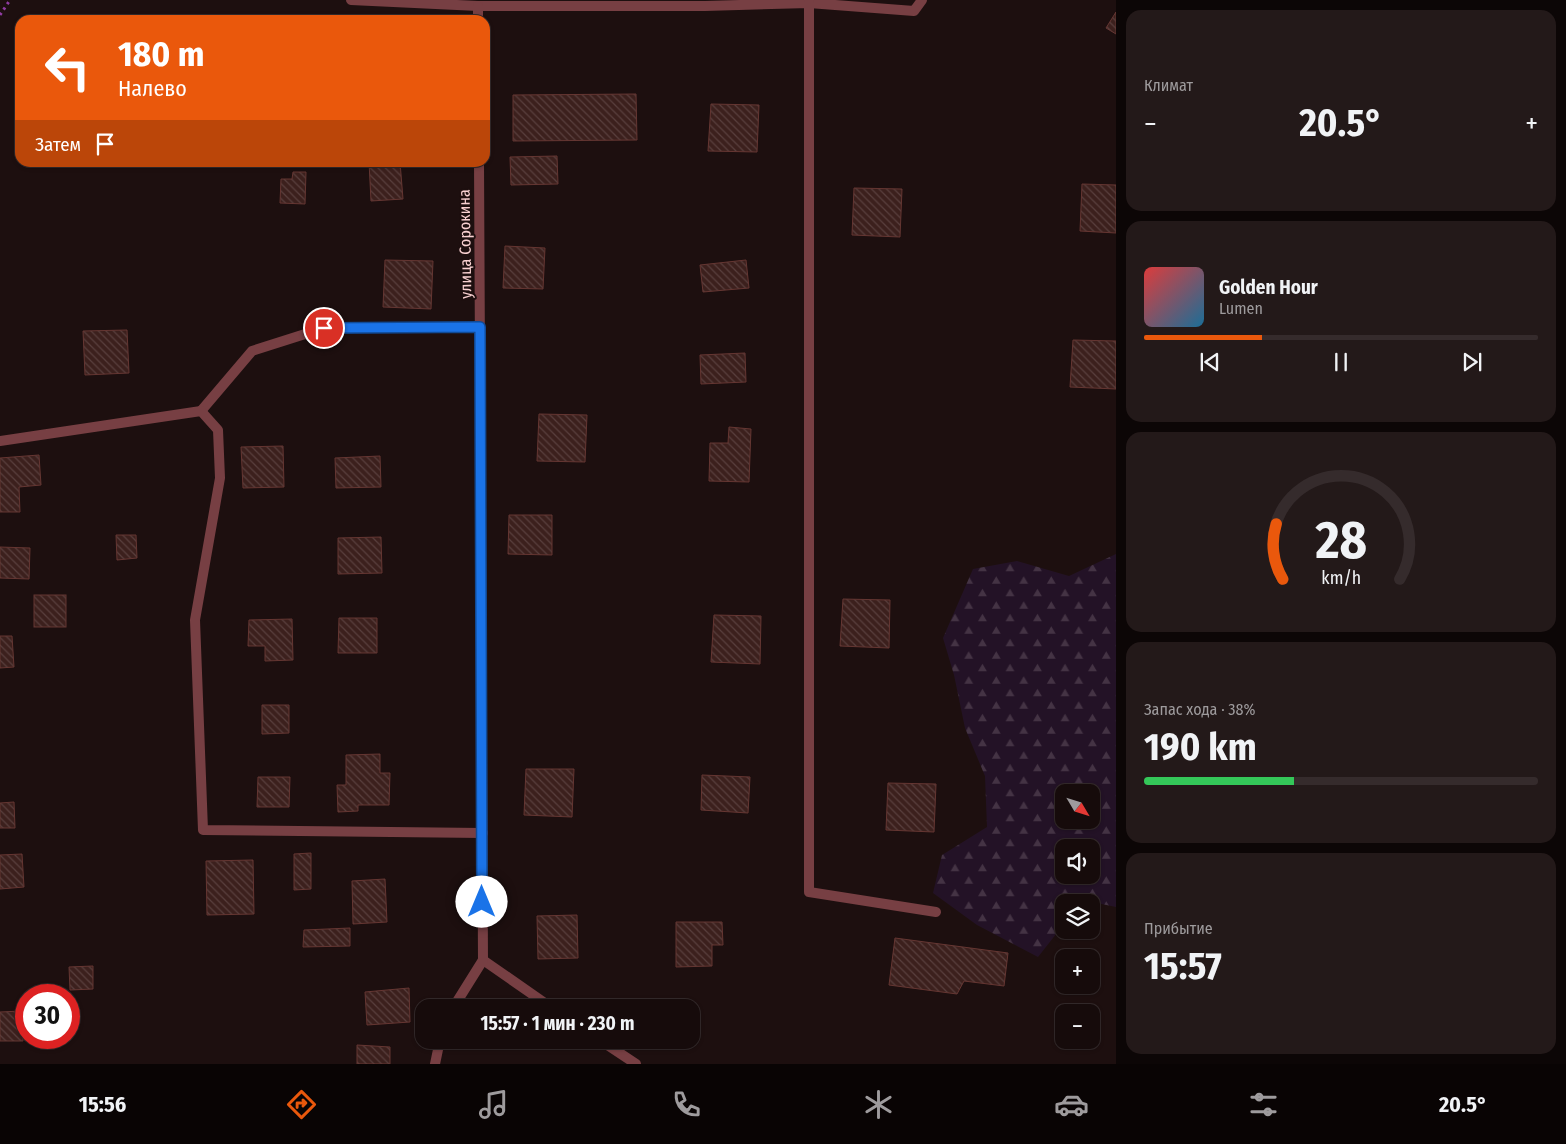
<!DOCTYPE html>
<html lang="ru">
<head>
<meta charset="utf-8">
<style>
	body { margin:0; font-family:"Fira Sans Condensed",sans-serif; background:#231919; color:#f1f3f6; height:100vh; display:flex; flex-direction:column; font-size:19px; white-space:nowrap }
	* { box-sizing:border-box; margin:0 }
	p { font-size:16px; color:#9e9b9d }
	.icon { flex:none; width:28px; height:28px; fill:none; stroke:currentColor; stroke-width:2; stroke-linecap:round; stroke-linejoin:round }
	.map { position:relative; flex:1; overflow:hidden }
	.details { display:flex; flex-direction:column; gap:10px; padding:10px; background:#0c0606; width:450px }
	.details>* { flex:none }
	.top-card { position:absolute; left:15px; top:15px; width:475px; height:152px; border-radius:15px; box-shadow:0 1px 4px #0004,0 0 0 1px #352b2c; background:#ea580c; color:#fff; overflow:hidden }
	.needle { width:32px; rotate:128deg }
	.buttons { position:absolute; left:1055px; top:784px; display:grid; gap:10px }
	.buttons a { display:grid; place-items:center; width:45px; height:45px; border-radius:10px; background:#160b0b; box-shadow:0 1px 4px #0004,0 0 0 1px #352b2c; font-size:25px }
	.speed { position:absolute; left:15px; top:984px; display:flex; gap:10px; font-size:25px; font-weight:700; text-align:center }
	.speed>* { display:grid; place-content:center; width:65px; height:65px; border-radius:50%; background:#160b0b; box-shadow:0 1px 4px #0004,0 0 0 1px #352b2c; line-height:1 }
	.speed .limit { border:8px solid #d22; background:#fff; color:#111 }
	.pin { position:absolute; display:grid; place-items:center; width:42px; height:42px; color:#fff; margin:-21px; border:2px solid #fff; border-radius:50%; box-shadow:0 1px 5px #0007 }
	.me { position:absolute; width:55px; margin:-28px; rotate:0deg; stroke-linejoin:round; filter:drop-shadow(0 0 4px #0008) }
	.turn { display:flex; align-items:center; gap:18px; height:105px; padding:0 20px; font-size:22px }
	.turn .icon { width:65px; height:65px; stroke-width:2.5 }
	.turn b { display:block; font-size:35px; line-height:42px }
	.then { display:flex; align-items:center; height:48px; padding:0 20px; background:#0003; gap:10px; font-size:19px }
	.big { font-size:38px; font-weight:700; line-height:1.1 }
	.details .card { flex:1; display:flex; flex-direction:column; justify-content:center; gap:8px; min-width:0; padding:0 18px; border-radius:15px; background:#231919 }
	.details .dial { align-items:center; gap:0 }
	.dial svg { height:130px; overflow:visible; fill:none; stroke:#352b2c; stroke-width:7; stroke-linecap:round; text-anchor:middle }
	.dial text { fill:#f1f3f6; stroke:none }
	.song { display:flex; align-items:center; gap:15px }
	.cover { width:60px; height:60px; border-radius:8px; background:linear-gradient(135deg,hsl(0 70% 55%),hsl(200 70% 35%)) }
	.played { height:5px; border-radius:2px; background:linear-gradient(90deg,#ea580c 30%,#352b2c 30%) }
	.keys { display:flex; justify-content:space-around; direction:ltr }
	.heat { display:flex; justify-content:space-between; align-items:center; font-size:28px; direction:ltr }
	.charge { height:8px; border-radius:4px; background:linear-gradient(90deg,#34c759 38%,#352b2c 0) }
	.trip { position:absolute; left:415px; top:999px; width:285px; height:50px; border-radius:15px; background:#160b0b; box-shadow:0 1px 4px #0004,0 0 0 1px #352b2c; font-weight:700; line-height:50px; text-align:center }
	.menu { display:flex; height:80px; justify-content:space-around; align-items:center; background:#090404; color:#9e9b9d }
	.menu .icon { width:35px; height:35px }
	.menu .current { color:#ea580c }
	.menu b { font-size:22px; color:#f1f3f6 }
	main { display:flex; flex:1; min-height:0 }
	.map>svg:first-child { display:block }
</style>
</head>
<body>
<main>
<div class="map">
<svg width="1116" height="1064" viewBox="0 0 1116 1064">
	<defs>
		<pattern id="forest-firs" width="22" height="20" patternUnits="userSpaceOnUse" patternTransform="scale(1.25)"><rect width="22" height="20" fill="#231226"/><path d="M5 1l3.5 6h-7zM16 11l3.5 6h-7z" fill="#434"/></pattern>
		<pattern id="building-back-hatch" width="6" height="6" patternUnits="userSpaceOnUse" patternTransform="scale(1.25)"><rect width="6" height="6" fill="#3c201d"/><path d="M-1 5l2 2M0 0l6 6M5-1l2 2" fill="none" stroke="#593f3d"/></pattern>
	</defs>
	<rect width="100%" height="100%" fill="#1d0f0f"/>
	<!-- forest -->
	<path fill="url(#forest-firs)" fill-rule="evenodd" d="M1116 554V907L1092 902H1064V924L1038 957 977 925 933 893 942 855 987 827 985 776 965 728 954 675 943 638 973 569 1017 561 1069 576ZM1064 792H1091V820H1064ZM1064 848H1091V875H1064Z"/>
	<!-- building -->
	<g fill="url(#building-back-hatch)" stroke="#653632">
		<polygon points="1116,12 1116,34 1106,28"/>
		<polygon points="636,94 637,140 513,141 513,95"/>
		<polygon points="711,104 759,105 757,152 708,151"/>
		<polygon points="557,156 558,184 511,185 510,157"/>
		<polygon points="369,162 400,162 403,199 371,201"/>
		<polygon points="293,172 306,172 305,204 280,203 281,179 292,179"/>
		<polygon points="1082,184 1116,185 1116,233 1080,231"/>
		<polygon points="854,188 902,189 900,237 852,235"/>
		<polygon points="505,246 545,248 543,289 503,288"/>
		<polygon points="385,260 433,261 431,309 383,307"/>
		<polygon points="746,260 749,288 703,292 700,265"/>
		<polygon points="127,330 129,373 85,375 83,331"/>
		<polygon points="1073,340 1116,341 1116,389 1070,387"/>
		<polygon points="745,353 746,382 701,384 700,355"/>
		<polygon points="539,414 587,415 585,462 537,461"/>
		<polygon points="729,427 751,429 749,482 709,481 710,443 728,443"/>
		<polygon points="283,446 284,487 243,488 241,447"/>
		<polygon points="39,455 41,485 19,487 20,512 0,512 0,458"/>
		<polygon points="380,456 381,487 336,488 335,458"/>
		<polygon points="509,515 552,515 552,555 508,554"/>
		<polygon points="116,535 136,535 137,558 117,560"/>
		<polygon points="381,537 382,573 338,574 338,538"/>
		<polygon points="0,547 30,548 29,579 0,578"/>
		<rect x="34" y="595" width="32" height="32"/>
		<polygon points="843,599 890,600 889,648 840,646"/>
		<polygon points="714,615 761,616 760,664 711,662"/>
		<polygon points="339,618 377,618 377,653 338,653"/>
		<polygon points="292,619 293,660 265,661 265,646 248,646 249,620"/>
		<polygon points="0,636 12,636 14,667 0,668"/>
		<polygon points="262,705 289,705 289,733 262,734"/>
		<polygon points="380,754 380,773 390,773 389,805 358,805 358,811 338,812 337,785 346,785 346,755"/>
		<polygon points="526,769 574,769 572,817 524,815"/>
		<polygon points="702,775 750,777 748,813 701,810"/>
		<polygon points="258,777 290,777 289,807 257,807"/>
		<polygon points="888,783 936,784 934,832 886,830"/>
		<polygon points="14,802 15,828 0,828 0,803"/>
		<polygon points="311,853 311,889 294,890 294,854"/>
		<polygon points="22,854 24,887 0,889 0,855"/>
		<polygon points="253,860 254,914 207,915 206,861"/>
		<polygon points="385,879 387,922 353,924 352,881"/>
		<polygon points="577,915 578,958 538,959 537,916"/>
		<polygon points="676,922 722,922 723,945 712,945 712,966 676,967"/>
		<polygon points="350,928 350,946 303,947 304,930"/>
		<polygon points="895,938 1008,953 1004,986 964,981 957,994 889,985"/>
		<polygon points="93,966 93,989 70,990 69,967"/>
		<polygon points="409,988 410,1022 367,1025 365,992"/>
		<polygon points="22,1011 23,1041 0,1041 0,1012"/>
		<polygon points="357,1045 390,1047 390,1064 357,1064"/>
	</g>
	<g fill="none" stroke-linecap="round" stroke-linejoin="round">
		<!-- path -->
		<polyline stroke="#903ca2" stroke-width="3" stroke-dasharray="2.5 4" stroke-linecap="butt" points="0,15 10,0"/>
		<!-- lane -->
		<g stroke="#773f43" stroke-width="10">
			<polyline points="351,0 478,6 705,6 809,3 914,11 922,0"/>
			<polyline points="809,3 809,892 936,912"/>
			<polyline points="201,411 252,351 324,328 480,327"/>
			<polyline points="0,441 201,411 218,430 220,478 195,620 203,830 483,833"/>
			<polyline points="483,960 552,1008"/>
			<polyline points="600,1040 636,1064"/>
		</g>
		<!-- street -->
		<g stroke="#773f43" stroke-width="10">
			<polyline points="478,6 478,20"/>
			<polyline points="453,1008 483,960 479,162"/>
			<polyline points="435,1064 440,1040"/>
		</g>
	</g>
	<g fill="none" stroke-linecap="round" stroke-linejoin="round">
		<!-- route casing -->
		<g stroke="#114b97" stroke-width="12">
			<polyline id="route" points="324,328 480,327 482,902"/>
		</g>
		<!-- route -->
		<use href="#route" stroke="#1a73e8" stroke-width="9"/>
	</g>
	<g text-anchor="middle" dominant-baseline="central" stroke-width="4" stroke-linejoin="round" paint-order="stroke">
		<!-- street labels -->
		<g font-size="16" fill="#f9d1d1" stroke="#1d0f0f">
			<text transform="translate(465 244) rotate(-91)">улица Сорокина</text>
		</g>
	</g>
</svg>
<div class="buttons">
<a><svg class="needle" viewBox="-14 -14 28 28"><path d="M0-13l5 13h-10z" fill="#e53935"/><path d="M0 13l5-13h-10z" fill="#9e9b9d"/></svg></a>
<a><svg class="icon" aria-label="sound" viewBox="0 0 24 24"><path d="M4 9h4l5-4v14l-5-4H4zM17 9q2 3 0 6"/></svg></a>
<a><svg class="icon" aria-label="layers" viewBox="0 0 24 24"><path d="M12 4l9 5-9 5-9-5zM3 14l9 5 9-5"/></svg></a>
<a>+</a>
<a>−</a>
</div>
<div class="speed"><div class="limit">30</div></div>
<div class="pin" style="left:324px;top:328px;background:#d93025"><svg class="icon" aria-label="arrive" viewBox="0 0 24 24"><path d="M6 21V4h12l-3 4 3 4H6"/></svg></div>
<svg class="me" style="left:482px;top:902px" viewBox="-20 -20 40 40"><circle r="19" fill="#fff"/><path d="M0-13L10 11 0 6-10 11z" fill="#1a73e8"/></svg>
<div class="trip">15:57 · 1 мин · 230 m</div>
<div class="top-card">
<div class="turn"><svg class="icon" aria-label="left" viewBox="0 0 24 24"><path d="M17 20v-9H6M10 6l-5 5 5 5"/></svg><div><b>180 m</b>Налево</div></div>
<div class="then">Затем<svg class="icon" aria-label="arrive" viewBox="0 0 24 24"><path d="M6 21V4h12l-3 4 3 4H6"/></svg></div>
</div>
</div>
<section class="details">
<div class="card"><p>Климат</p>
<div class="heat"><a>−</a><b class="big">20.5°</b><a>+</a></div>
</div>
<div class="card">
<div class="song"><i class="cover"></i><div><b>Golden Hour</b><p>Lumen</p></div></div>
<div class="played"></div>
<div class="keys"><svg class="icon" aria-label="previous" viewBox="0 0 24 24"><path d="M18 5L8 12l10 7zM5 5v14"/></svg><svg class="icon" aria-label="pause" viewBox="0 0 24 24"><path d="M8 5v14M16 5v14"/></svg><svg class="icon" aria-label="next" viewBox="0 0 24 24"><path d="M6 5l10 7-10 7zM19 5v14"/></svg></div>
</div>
<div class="card dial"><svg viewBox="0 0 100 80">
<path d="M14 69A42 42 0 1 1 86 69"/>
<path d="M14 69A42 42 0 0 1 10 35" stroke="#ea580c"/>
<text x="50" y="56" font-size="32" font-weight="700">28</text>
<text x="50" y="72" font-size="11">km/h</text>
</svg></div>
<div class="card"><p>Запас хода · 38%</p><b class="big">190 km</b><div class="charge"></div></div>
<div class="card"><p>Прибытие</p><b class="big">15:57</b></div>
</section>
</main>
<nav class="menu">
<b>15:56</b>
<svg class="icon current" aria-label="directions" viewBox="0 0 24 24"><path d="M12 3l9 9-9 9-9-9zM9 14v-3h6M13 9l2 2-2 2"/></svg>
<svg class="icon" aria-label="music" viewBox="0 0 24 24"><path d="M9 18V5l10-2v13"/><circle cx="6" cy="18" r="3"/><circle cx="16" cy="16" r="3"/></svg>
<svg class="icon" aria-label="phone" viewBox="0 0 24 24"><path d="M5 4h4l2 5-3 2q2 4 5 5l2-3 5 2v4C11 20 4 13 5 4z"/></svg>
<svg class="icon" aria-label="climate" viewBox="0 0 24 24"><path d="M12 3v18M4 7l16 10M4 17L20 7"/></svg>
<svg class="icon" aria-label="car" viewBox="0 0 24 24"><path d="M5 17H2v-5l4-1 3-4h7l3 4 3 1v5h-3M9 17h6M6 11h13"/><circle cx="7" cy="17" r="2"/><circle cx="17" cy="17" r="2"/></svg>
<svg class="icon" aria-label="filters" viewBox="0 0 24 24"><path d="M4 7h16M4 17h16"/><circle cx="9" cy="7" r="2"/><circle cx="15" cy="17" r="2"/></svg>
<b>20.5°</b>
</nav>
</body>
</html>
